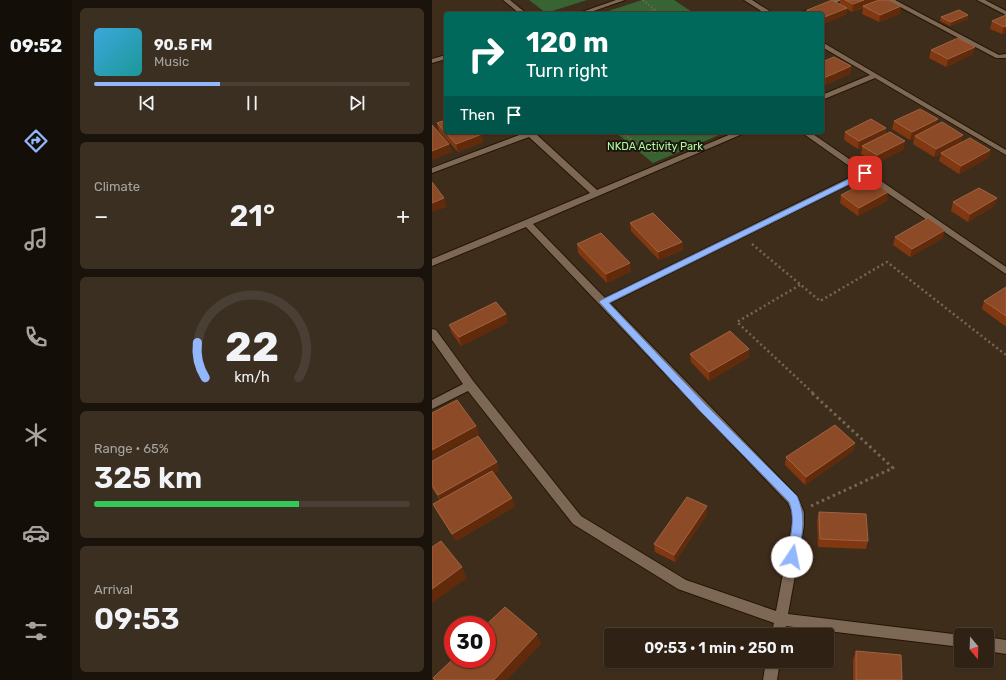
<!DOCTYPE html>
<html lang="en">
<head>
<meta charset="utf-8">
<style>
	body { margin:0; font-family:Rubik,sans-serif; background:#3b2f22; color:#f1f3f6; height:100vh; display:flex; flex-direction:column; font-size:15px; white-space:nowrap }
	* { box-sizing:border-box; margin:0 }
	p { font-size:13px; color:#a7a4a0 }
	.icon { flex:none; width:22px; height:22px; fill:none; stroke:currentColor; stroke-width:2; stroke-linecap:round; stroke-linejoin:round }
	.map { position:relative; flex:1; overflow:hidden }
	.drawer { display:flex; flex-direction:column; gap:8px; padding:8px; background:#1a130b; width:360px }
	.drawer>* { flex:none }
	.top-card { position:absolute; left:12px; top:12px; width:380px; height:122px; border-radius:4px; box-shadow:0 1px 3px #0004,0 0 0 1px #4a3f34; background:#00695c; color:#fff; overflow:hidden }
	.needle { width:26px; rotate:161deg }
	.controls { position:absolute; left:522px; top:628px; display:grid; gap:8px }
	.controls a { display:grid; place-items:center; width:40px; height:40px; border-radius:4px; background:#2f2214; box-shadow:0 1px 3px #0004,0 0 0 1px #4a3f34; font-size:20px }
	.speed { position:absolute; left:12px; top:616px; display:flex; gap:8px; font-size:20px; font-weight:700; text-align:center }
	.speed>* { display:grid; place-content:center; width:52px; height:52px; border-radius:50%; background:#2f2214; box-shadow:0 1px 3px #0004,0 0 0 1px #4a3f34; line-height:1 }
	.speed .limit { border:6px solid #d22; background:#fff; color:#111 }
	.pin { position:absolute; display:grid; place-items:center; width:34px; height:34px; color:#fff; margin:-17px; border-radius:8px; box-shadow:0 2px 6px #0006 }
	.me { position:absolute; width:44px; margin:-22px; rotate:11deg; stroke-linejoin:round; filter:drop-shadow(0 0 3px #0008) }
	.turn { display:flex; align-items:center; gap:14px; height:84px; padding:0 16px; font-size:18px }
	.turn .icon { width:52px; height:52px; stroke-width:2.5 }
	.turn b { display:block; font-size:28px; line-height:34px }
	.then { display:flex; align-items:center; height:38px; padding:0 16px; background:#0003; gap:8px; font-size:15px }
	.big { font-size:30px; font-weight:600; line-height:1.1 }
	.drawer .card { flex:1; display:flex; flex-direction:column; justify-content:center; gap:6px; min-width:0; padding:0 14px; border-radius:6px; background:#3b2f22 }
	.drawer .dial { align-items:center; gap:0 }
	.dial svg { height:104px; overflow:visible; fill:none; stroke:#4a3f34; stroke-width:7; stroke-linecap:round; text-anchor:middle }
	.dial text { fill:#f1f3f6; stroke:none }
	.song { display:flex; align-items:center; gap:12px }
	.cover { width:48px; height:48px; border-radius:6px; background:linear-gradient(135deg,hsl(200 70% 55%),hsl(180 70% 35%)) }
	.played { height:4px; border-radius:2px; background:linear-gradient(90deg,#93b7fd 40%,#4a3f34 40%) }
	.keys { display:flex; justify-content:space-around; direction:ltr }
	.heat { display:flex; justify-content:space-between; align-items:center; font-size:22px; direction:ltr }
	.charge { height:6px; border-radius:3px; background:linear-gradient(90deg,#34c759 65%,#4a3f34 0) }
	.trip { position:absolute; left:172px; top:628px; width:230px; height:40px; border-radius:4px; background:#2f2214; box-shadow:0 1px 3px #0004,0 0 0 1px #4a3f34; font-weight:600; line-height:40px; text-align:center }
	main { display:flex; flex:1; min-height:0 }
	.dock { display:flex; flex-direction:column; width:72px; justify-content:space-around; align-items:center; background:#130e08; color:#a7a4a0 }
	.dock .icon { width:28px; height:28px }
	.dock .selected { color:#93b7fd }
	.dock b { font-size:18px; color:#f1f3f6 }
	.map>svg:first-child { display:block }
</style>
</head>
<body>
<main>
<nav class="dock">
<b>09:52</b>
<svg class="icon selected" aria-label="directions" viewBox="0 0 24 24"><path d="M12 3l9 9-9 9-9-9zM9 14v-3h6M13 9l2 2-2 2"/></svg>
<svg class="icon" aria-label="music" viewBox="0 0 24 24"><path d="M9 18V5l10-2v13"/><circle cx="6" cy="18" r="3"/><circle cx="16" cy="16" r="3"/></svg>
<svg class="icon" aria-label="phone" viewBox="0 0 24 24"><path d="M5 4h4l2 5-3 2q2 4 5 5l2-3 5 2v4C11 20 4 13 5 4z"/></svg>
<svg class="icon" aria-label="climate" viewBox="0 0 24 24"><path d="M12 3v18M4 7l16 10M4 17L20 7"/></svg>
<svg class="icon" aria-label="car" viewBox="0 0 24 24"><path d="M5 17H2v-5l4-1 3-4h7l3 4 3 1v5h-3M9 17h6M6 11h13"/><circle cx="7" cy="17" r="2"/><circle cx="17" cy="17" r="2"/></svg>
<svg class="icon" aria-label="filters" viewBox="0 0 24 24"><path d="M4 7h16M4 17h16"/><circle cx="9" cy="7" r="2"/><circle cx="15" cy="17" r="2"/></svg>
</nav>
<section class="drawer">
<div class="card">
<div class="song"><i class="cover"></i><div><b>90.5 FM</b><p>Music</p></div></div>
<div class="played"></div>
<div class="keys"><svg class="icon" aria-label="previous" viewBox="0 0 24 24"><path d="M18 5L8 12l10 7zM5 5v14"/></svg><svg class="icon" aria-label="pause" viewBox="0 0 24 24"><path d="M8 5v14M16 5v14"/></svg><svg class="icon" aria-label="next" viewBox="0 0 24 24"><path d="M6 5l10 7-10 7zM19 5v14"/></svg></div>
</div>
<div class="card"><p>Climate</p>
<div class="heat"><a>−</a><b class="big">21°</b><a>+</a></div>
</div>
<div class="card dial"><svg viewBox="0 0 100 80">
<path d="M14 69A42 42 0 1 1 86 69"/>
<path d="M14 69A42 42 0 0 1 8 42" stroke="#93b7fd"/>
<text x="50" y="56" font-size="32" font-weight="700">22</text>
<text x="50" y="72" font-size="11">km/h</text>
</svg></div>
<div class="card"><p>Range · 65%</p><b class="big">325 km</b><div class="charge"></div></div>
<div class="card"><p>Arrival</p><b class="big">09:53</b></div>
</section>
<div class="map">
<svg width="574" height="680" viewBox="0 0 574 680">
	<rect width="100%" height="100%" fill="#3f2d1b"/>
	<!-- green -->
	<g fill="#386333">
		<polygon points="97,0 155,0 114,13"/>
		<polygon points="210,0 242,0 263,14 167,14"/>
		<polygon points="183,132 294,132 221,163"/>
	</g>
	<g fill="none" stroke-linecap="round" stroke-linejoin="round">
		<!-- minor casing -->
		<g stroke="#251504" stroke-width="2">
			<g id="minor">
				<polygon points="71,0 78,0 95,14 88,14"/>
				<polygon points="184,0 193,0 153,14 144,14"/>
				<polygon points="312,0 320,0 342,14 334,14"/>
				<polygon points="402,0 411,0 374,14 365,14"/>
				<polygon points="455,0 463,0 567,55 574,54 574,58 564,58"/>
				<polygon points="545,0 553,0 574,11 574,15"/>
				<polygon points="390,42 574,150 574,155 443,78 390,100 390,95 438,75 390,47"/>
				<polygon points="14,55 14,59 0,63 0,59"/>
				<polygon points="95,132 106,132 104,134 165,190 304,132 315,132 101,224 173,298 427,173 369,132 378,132 574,267 574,274 432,177 178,303 365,496 372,512 372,526 356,614 529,635 529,647 354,626 353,635 339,635 342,623 246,589 141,524 36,391 0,409 0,400 31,384 0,340 0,329 4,330 42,382 149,516 254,580 344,611 360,526 360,512 356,503 94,227 0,266 0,259 158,193 97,137 0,173 0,168"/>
				<polygon points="555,637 574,640 574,654 555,651"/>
				<polygon points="334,661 348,661 345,680 331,680"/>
			</g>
		</g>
		<!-- path-far2 -->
		<g stroke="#776757" stroke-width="2" stroke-dasharray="1.5 2" stroke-linecap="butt">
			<polyline points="211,0 223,10 224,14"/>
			<polyline points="213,14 223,10"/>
			<polyline points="190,132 211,149 225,153"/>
		</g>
		<!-- path-far1 -->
		<g stroke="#776757" stroke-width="2.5" stroke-dasharray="2 3" stroke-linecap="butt">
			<polyline points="320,244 388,301 455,262 574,355"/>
			<polyline points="368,285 305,322 381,393"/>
		</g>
		<!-- path -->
		<polyline stroke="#776757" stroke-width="3" stroke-dasharray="2.5 3.5" stroke-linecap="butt" points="379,506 461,468 379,392"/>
		<!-- minor -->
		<use href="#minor" fill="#7c6854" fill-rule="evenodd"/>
	</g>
	<!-- wall -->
	<g fill="#813710">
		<polygon points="408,0 445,0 445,1 468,14 447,22 430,14 431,8 420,12 415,9 414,15 390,14 375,14 375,10 408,4"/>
		<polygon points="536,15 536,19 518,26 508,21 509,17"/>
		<polygon points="574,15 574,33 570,34 558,29 560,21"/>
		<polygon points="499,50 541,54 514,67 497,58"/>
		<polygon points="390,62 419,66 418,74 393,85 390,83"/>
		<polygon points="462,121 505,125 530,143 558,150 556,158 527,174 507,161 509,154 502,157 481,144 482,138 478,140 460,129"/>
		<polygon points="5,123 51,142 26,152 7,131"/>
		<polygon points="454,128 453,134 472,149 444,163 429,154 430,148 426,149 412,140 413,132"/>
		<polygon points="409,195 455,201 426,216 408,203"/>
		<polygon points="565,198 562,206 536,222 519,211 521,202"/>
		<polygon points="198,223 250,242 251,250 227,260 199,231"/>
		<polygon points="463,237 511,238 478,257 461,245"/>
		<polygon points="145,244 199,271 175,283 146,253"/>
		<polygon points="574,287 574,325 573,326 550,309 552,301"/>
		<polygon points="76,322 29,346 20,333 17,325"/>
		<polygon points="258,354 317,357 277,381 259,362"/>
		<polygon points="423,443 421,451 373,485 353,465 354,457"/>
		<polygon points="0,461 67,470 62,473 83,506 24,541 5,512 1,504 8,500 0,488"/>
		<polygon points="387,512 436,541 434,549 386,547 385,520"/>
		<polygon points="275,514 243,562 223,552 222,544"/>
		<polygon points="424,651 470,680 421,680 421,660"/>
	</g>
	<!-- shaded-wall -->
	<g fill="#612b0b">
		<polygon points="432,0 445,0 445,2 431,6 431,7 420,12 421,4"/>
		<polygon points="469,6 468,14 447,22 448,15"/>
		<polygon points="415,8 414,15 390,25 390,18"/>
		<polygon points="536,15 536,19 518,26 519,22"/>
		<polygon points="574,26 574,33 570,34 572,27"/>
		<polygon points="543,47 541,54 514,67 516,59"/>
		<polygon points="419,66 418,74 393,85 394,77"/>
		<polygon points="506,119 504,127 483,136 482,138 478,140 480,132"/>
		<polygon points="454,128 452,136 430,146 430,148 426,149 427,141"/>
		<polygon points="50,134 51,142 26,152 24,144"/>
		<polygon points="531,135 529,143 502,157 504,149"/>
		<polygon points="473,141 472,149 444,163 445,155"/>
		<polygon points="17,144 20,152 0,160 0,151"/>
		<polygon points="558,150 556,158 527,174 529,166"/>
		<polygon points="456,192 455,201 426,216 427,208"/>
		<polygon points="12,198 15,207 0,212 0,203"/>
		<polygon points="565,198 562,206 536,222 538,214"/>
		<polygon points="513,230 511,238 478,257 480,249"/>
		<polygon points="250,242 251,250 227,260 226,252"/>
		<polygon points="198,263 199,271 175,283 174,274"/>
		<polygon points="74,314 76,322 29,346 27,337"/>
		<polygon points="317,349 317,357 277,381 277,372"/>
		<polygon points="44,426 47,434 0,459 0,450"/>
		<polygon points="423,443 421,451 373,485 374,477"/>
		<polygon points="65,462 67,470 10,503 6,495"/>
		<polygon points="80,498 83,506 24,541 20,534"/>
		<polygon points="275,506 275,514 243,562 242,555"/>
		<polygon points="30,567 35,578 0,603 0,589"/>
		<polygon points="105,634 109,644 75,680 62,680"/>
	</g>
	<!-- building -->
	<g fill="#8d4a26" stroke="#9e6343">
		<polygon points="400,0 415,8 390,18 390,14 383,14 375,10"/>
		<polygon points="413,0 432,0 421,4"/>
		<polygon points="447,0 457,0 469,6 448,15 431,6"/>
		<polygon points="527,10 536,15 519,22 509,17"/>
		<polygon points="574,15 574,26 572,27 560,21"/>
		<polygon points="526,38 543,47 516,59 499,50"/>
		<polygon points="402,57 419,66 394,77 390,75 390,62"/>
		<polygon points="488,109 506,119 480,132 462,121"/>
		<polygon points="439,119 454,128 427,141 413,132"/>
		<polygon points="14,120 14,132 47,132 50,134 24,144 5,123"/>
		<polygon points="510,122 531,135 504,149 483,136"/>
		<polygon points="0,125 17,144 0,151"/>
		<polygon points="458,132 473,141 445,155 430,146"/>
		<polygon points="538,138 558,150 529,166 509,153"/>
		<polygon points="438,180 456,192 427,208 409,195"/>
		<polygon points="0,182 12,198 0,203"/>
		<polygon points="547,188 565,198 538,214 521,202"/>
		<polygon points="221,213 250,242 226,252 198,223"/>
		<polygon points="496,218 513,230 480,249 463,237"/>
		<polygon points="169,233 198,263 174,274 145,244"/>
		<polygon points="574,287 574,316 552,301"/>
		<polygon points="64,302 74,314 27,337 17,325"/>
		<polygon points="298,331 317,349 277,372 258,354"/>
		<polygon points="25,400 44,426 0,450 0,413"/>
		<polygon points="403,425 423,443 374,477 354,457"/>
		<polygon points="46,436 65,462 6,495 0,485 0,461"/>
		<polygon points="60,471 80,498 20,534 1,504"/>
		<polygon points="255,497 275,506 242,555 222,544"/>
		<polygon points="387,512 434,514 436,541 388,539"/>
		<polygon points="9,541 30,567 0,589 0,547"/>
		<polygon points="73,607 105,634 62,680 3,680 1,678 21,659 55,659 55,625 54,625"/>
		<polygon points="424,651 469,655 470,680 424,680"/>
	</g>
	<!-- route -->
	<path fill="#93b7fd" stroke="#6077a4" d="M433 171 436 172V175L177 303 276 407 365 496C375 518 370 534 366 557L364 560 360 562 356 560 354 557C358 538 364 520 357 502L269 412 167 302 169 300Z"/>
	<g text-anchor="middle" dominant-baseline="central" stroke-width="4" stroke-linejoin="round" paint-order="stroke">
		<!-- far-park labels -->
		<g font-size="11" fill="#a9fd9f" stroke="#1f170f">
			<text x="223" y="146">NKDA Activity Park</text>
		</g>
	</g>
</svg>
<div class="controls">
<a><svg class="needle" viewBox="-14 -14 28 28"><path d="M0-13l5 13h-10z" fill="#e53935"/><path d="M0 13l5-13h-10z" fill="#a7a4a0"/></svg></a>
</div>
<div class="speed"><div class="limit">30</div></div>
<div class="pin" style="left:433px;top:173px;background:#d93025"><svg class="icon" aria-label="arrive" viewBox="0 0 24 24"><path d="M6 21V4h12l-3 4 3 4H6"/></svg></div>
<svg class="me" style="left:360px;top:557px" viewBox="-20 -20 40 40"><circle r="19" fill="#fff"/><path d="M0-13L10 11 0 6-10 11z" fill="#93b7fd"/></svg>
<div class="trip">09:53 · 1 min · 250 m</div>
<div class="top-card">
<div class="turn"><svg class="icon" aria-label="right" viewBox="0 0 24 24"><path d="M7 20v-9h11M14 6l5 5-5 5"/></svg><div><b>120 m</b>Turn right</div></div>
<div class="then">Then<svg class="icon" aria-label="arrive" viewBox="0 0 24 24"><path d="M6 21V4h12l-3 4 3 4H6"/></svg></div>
</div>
</div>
</main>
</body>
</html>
